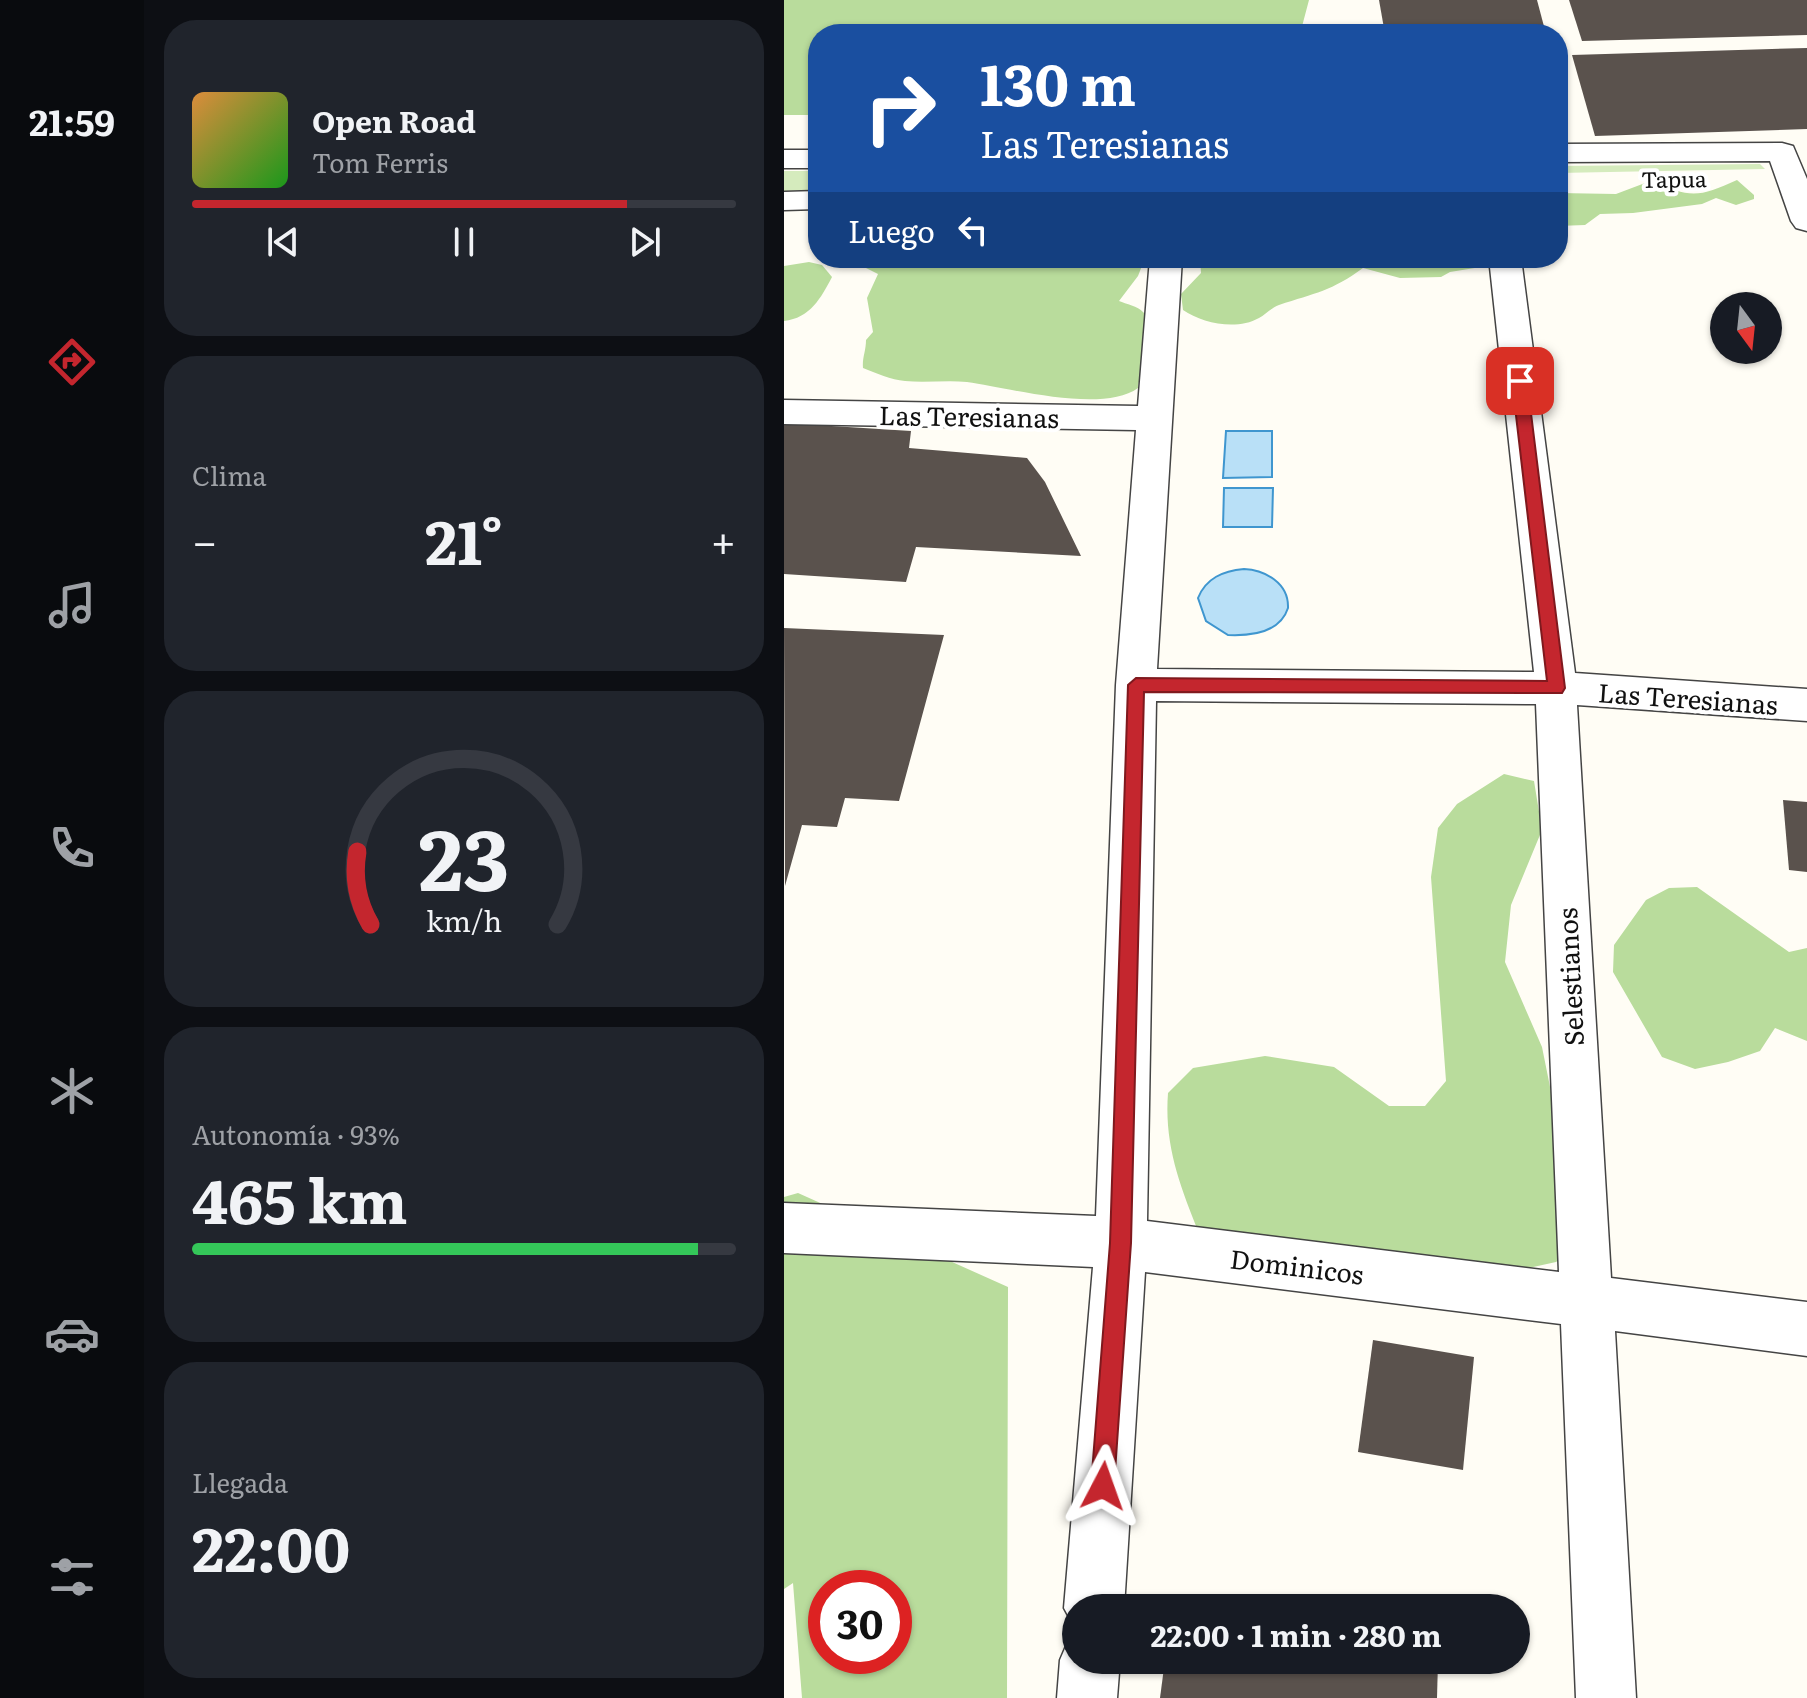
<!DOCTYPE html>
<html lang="es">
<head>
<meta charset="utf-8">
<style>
	body { margin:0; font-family:Literata,serif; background:#20242c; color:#f1f3f6; height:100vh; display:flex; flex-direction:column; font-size:30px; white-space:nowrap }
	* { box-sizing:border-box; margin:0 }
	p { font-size:26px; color:#9ea1a6 }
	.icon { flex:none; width:44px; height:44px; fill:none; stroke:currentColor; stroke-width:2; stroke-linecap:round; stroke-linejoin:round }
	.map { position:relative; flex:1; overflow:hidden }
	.sheet { display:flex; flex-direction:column; gap:20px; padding:20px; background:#0d0f14; width:640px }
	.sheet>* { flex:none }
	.hud { position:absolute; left:24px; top:24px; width:760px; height:244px; border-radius:32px; box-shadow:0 2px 6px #0004; background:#1a4fa0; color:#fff; overflow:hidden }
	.needle { width:52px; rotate:165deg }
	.tools { position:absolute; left:926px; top:292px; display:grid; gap:16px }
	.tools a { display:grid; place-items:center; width:72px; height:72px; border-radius:50%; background:#171b24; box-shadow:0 2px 6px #0004; font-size:40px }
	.speed { position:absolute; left:24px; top:1570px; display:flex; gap:16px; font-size:40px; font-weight:700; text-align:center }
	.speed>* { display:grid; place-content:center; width:104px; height:104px; border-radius:50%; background:#171b24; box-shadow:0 2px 6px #0004; line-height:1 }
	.speed .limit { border:12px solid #d22; background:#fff; color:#111 }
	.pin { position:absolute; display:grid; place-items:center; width:68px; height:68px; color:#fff; margin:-34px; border-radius:16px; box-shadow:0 4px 12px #0006 }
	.me { position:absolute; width:88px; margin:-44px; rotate:4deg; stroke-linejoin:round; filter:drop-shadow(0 0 6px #0008) }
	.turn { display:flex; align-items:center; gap:28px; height:168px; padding:0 40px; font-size:36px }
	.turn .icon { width:104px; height:104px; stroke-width:2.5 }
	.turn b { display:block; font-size:56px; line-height:68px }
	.then { display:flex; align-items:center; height:76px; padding:0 40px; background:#0003; gap:16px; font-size:30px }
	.big { font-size:60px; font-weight:700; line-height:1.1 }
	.sheet .tile { flex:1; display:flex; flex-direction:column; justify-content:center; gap:12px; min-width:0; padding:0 28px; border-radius:32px; background:#20242c }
	.sheet .dial { align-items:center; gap:0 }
	.dial svg { height:208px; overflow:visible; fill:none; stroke:#363941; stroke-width:7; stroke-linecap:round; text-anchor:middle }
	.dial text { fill:#f1f3f6; stroke:none }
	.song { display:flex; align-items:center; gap:24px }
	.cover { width:96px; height:96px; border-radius:12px; background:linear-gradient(135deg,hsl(30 70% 55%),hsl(120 70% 35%)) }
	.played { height:8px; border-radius:4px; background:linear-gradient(90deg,#c4262e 80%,#363941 80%) }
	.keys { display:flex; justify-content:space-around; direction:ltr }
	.heat { display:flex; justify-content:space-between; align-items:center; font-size:44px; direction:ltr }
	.charge { height:12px; border-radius:6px; background:linear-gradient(90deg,#34c759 93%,#363941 0) }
	.trip { position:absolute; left:278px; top:1594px; width:468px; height:80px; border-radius:40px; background:#171b24; box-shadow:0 2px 6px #0004; font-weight:700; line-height:80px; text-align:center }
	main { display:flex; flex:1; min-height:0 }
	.tab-bar { display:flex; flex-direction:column; width:144px; justify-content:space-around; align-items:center; background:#090b0e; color:#9ea1a6 }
	.tab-bar .icon { width:56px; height:56px }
	.tab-bar .active { color:#c4262e }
	.tab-bar b { font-size:36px; color:#f1f3f6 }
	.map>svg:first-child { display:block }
</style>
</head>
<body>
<main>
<nav class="tab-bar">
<b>21:59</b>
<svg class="icon active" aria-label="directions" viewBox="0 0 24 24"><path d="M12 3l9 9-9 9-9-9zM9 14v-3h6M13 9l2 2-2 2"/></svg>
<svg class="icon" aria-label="music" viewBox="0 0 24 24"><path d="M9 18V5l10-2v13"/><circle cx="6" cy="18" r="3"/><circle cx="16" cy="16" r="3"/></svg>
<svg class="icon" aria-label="phone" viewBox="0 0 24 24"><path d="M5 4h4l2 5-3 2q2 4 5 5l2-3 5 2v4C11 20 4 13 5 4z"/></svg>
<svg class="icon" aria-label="climate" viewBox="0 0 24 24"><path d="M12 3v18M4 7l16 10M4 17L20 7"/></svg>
<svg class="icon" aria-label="car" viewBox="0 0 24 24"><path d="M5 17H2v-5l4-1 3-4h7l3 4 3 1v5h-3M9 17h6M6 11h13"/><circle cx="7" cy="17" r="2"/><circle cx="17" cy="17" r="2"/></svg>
<svg class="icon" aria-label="filters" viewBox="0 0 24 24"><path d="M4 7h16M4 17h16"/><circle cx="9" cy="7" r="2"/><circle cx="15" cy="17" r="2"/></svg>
</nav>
<section class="sheet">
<div class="tile">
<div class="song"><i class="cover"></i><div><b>Open Road</b><p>Tom Ferris</p></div></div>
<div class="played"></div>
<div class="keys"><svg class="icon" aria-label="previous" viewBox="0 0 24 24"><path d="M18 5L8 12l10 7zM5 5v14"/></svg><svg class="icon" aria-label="pause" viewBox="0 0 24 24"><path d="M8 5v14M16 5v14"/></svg><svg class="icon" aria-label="next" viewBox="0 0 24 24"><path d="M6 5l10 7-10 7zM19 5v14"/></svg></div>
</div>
<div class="tile"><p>Clima</p>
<div class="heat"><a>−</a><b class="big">21°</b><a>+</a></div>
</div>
<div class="tile dial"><svg viewBox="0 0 100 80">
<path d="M14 69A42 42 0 1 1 86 69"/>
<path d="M14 69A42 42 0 0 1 9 41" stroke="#c4262e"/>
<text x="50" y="56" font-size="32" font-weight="700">23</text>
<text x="50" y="72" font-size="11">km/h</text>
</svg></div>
<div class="tile"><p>Autonomía · 93%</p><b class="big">465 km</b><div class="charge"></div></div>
<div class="tile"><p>Llegada</p><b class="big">22:00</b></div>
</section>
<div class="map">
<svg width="1023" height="1698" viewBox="0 0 1023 1698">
	<rect width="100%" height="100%" fill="#fffdf5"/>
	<!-- green -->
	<g fill="#d5ebbd">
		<polygon points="976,164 981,169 774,173 774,166"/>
		<polygon points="0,171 34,171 34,190 0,191"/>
	</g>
	<!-- forest -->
	<g fill="#b9dc9c" fill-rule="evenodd">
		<polygon points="0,0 525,0 516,34 34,34 34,115 0,115"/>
		<path d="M869 180C905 199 916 197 953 180L970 195V199L952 205 932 198 918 204 849 213 816 214 801 225 774 226V193L832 194Z"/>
		<path d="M62 258H361L354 276 335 301C342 304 354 306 359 312 377 328 356 369 354 388 318 414 226 388 183 382 163 380 141 383 121 381 107 380 92 373 79 368 78 358 82 351 82 340L89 332 83 298 94 274Z"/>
		<path d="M416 258H708L703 266 666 272 657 277 616 278 579 268C548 291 531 293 495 305 487 308 482 314 475 318 452 331 418 323 399 310L397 294 417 273Z"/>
		<path d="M25 262 38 265 48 277C37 298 26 318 0 321V266Z"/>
		<path d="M720 774 750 781 758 830 727 905 721 962 758 1047 797 1241 772 1262 700 1278 588 1248 447 1250 415 1233C396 1186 380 1145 384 1093L409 1068 481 1056 550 1067 605 1106H641L662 1081 647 877 654 828 673 804Z"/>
		<polygon points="913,887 1005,952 1023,948 1023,1041 991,1028 976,1051 944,1062 911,1069 878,1057 829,972 830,945 862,900 885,888"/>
		<path d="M14 1193 224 1287 223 1698H18L9 1583 0 1589V1197ZM42 1588H110V1656H42Z"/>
	</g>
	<!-- water -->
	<g fill="#b9e0f7" stroke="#3f96cf" stroke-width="2">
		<polygon points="442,431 488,431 488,477 439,478"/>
		<polygon points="440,488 489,488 488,527 439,527"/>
		<path d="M460 569C481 570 505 583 504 608 496 633 467 636 444 635L422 621 414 598C422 578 439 571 460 569Z"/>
	</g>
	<!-- building -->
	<g fill="#5a524d">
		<polygon points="595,0 753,0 762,34 601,34"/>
		<polygon points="785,0 1023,0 1023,35 798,41"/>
		<polygon points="1023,48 1023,129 811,136 788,55"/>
		<polygon points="0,423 127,431 125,448 243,458 261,482 297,556 132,547 122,582 0,574"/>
		<polygon points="0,628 160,635 115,801 61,798 53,827 18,825 1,886"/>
		<polygon points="999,800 1023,802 1023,872 1005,870"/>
		<polygon points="589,1340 690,1357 679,1470 574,1452"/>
		<polygon points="381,1660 654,1661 653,1698 376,1698"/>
	</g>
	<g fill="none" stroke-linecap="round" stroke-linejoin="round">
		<!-- minor casing -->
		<g stroke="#444" stroke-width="3">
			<g id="minor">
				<polygon points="998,143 1009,146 1023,179 1023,231 1012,228 1007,221 986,161 774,162 774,144"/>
				<rect x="0" y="150" width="34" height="18"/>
				<polygon points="34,191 34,209 0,210 0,192"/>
				<path d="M366 258H398L373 669 750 672 705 258H737L791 673 1023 689V721L793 705 827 1278 1023 1302V1356L831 1331 852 1698H792L777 1324 361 1272 340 1608H292V1630L280 1608 309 1267 0 1253V1203L312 1216 332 685 352 430 0 424V400L354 406ZM372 701 752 704 775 1272 363 1221Z"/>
				<polygon points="292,1636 292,1660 336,1660 333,1698 273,1698 276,1660 285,1639"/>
			</g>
		</g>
		<!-- minor -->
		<use href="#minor" fill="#fff" fill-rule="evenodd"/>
	</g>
	<!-- route -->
	<polygon fill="#c4262e" stroke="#7f191e" stroke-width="2" points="736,376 743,381 781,688 778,693 360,692 347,1243 330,1486 327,1495 319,1498 310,1495 307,1486 326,1243 344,685 352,678 763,681 728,381"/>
	<g text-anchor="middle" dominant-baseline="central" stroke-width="8" stroke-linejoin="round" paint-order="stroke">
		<!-- far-street labels -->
		<g font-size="22" fill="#111" stroke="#fff">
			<text transform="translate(890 178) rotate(-1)">Tapua</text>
		</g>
		<!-- street labels -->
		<g font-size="26" fill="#111" stroke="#fff">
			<text transform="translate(185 415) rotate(1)">Las Teresianas</text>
			<text transform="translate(904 697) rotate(4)">Las Teresianas</text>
			<text transform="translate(785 977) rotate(-93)">Selestianos</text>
			<text transform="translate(513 1265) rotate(7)">Dominicos</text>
		</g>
	</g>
</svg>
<div class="tools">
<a><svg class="needle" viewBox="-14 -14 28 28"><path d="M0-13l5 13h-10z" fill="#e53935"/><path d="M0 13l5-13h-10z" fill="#9ea1a6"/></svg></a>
</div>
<div class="speed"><div class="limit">30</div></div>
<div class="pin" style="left:736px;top:381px;background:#d93025"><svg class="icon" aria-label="arrive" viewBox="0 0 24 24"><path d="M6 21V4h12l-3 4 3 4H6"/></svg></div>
<svg class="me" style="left:319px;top:1486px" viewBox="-20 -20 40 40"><path d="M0-17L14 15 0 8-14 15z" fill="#c4262e" stroke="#fff" stroke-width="4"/></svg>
<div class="trip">22:00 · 1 min · 280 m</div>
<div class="hud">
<div class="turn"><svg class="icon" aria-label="right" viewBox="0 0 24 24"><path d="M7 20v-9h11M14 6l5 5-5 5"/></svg><div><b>130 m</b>Las Teresianas</div></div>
<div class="then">Luego<svg class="icon" aria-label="left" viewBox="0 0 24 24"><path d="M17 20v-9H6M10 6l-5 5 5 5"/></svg></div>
</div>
</div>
</main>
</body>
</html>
